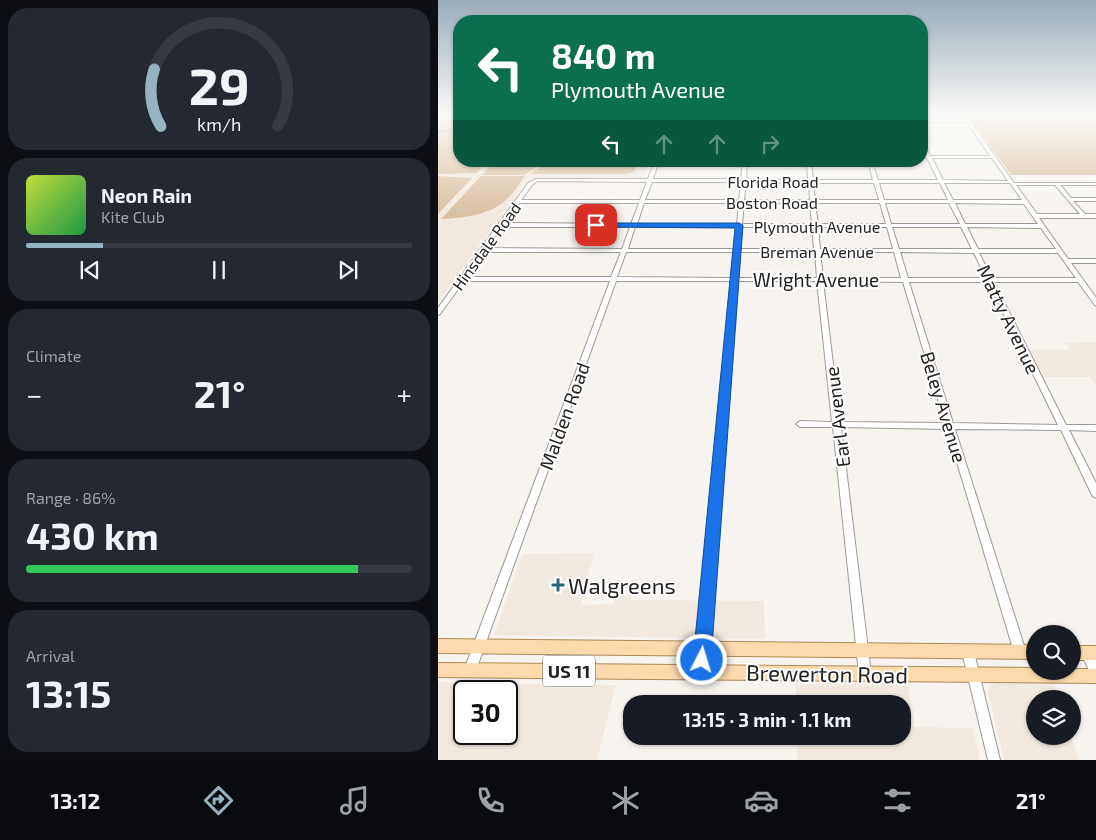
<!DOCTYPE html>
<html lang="en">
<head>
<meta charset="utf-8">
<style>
	body { margin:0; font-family:"Exo 2",sans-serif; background:#242831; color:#f1f3f6; height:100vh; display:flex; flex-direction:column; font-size:19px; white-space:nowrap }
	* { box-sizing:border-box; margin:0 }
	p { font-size:16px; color:#9ea1a6 }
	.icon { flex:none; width:28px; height:28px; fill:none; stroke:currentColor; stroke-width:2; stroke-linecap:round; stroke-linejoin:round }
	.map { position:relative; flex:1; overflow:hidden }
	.details { display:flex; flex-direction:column; gap:8px; padding:8px; background:#0d0f14; width:438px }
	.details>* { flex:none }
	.hud { position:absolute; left:15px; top:15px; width:475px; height:152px; border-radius:20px; box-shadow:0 1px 4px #0004; background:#0b6e4f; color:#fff; overflow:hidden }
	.buttons { position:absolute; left:588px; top:625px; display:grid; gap:10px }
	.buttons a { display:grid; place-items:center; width:55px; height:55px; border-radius:50%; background:#171b24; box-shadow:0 1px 4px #0004; font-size:25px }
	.speed { position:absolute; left:15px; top:680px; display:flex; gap:10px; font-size:25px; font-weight:700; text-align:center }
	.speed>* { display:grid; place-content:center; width:65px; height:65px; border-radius:50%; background:#171b24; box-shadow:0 1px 4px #0004; line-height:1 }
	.speed .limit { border:2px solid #111; border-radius:8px; background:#fff; color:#111 }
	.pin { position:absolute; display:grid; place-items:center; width:42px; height:42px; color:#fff; margin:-21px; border-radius:10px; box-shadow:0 2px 8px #0006 }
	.me { position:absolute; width:55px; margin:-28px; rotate:5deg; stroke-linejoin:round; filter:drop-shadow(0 0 4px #0008) }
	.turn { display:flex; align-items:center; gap:18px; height:105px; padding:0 15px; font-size:22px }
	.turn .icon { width:65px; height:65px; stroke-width:2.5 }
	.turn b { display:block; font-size:35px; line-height:42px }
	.lanes { display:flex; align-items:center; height:48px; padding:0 15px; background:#0003; justify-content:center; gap:25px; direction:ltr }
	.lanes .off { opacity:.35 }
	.big { font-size:38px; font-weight:700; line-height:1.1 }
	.details .widget { flex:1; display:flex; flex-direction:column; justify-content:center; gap:8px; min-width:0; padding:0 18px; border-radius:20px; background:#242831 }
	.details .dial { align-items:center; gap:0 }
	.dial svg { height:130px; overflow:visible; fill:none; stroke:#363941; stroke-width:7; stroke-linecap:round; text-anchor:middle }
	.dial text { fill:#f1f3f6; stroke:none }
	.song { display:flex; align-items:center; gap:15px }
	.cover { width:60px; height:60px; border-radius:8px; background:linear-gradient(135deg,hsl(70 70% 55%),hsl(140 70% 35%)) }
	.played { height:5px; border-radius:2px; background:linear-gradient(90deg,#96b4bf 20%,#363941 20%) }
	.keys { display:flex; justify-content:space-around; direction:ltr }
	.heat { display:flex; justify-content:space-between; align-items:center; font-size:28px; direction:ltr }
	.charge { height:8px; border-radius:4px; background:linear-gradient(90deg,#34c759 86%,#363941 0) }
	.trip { position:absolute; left:185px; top:695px; width:288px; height:50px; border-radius:20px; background:#171b24; box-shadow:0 1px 4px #0004; font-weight:700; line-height:50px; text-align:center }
	.tab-bar { display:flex; height:80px; justify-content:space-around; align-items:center; background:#090b0e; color:#9ea1a6 }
	.tab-bar .icon { width:35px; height:35px }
	.tab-bar .selected { color:#96b4bf }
	.tab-bar b { font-size:22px; color:#f1f3f6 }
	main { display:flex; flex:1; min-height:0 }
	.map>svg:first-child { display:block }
</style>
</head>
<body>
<main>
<section class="details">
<div class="widget dial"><svg viewBox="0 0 100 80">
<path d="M14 69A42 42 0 1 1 86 69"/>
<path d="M14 69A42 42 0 0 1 10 34" stroke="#96b4bf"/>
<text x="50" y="56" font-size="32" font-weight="700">29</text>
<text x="50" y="72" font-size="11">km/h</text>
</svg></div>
<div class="widget">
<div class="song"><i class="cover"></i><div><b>Neon Rain</b><p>Kite Club</p></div></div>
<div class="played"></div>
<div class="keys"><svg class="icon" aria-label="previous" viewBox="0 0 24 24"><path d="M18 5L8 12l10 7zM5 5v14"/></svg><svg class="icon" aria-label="pause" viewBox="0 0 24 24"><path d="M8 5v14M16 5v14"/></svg><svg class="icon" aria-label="next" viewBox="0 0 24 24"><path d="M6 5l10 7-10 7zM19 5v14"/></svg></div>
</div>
<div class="widget"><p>Climate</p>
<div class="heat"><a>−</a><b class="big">21°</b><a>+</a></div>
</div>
<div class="widget"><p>Range · 86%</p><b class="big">430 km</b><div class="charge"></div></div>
<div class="widget"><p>Arrival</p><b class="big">13:15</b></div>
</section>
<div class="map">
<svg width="659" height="760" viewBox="0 0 659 760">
	<rect width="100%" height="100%" fill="#f7f4f0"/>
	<!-- built -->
	<g fill="#f1e9df" fill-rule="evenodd">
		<polygon points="0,115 21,115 21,161 212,161 205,179 91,178 0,302"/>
		<polygon points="658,342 658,386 652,377 603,377 590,349 632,350 628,343"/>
		<polygon points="156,553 143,605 175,604 180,592 194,594 193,600 326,601 327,639 56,635 84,554"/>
		<path d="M0 682 178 685 159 760H0ZM26 691H69V734H26Z"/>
		<polygon points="470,682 476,727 535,728 542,760 359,760 359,736 464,736 464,704 358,704 358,685"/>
		<polygon points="559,683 616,683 621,699 596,699 596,736 633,736 641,760 566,760 550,692 552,685"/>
	</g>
	<!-- green -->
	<g fill="#d8bd9c">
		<polygon points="2,115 21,115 21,125 0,130 0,116"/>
		<polygon points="530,115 658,115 658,175 573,175"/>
		<polygon points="21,129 21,161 50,161 38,173 0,174 0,133"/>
		<polygon points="57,161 115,161 97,168 87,175 44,175"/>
		<polygon points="120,161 201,161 196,172 189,174 92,174 103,167"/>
		<polygon points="0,176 34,178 0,214"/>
		<path d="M43 176H87C80 185 77 192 68 200 53 215 24 218 3 219Z"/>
	</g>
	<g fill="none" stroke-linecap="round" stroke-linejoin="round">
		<!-- taxiway -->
		<polygon fill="#9c9a98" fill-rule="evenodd" points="21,126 21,130 0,134 0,130"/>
		<!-- minor casing -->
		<g stroke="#9c9995" stroke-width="2">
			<g id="minor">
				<path d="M524 115H528L576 183H659V185H622L633 198H659V201H635L647 214H659V218H601L630 259H659V263H633L659 299V306L657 305 640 282H556L628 425H659V431L631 430 659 485V498L656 497 654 495 623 430 517 429 588 652 586 656 582 657 578 656 576 652 509 429 403 427 433 674 431 678 427 679 423 678 421 674 395 427H362L358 424 362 421 394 422 379 281H300L269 672 267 676 263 677 259 676 257 672 294 281H178L38 670 36 674 32 675 28 674 26 670 172 281H26L2 314 0 315V308L90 183 98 179H210L217 161H221L215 179H303L305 161H309L308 179 370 180 369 161H373L375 180H435L430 161H434L440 180H500L489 158H484V156H488L484 147V142L486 143 492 156H552L529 122H484V120H527ZM494 158H554L570 181 505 180ZM99 181 209 182 202 200H83L94 185ZM214 182H303L301 200H207ZM308 182 371 183 372 200H306ZM375 183H436L441 200H377ZM441 183H502L510 200H446ZM506 183H572L584 200H515ZM578 185H617L642 214H599ZM81 203H201L193 224 67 223ZM206 203H301L299 224H199ZM306 203H372L374 224H304ZM377 203H442L448 224H380ZM447 203H511L522 224H453ZM517 203 586 204 600 224H527ZM64 227H192L184 249 49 248ZM197 227H299L297 249H190ZM304 227H374L376 249H302ZM380 227H449L455 249H382ZM454 227H523L534 249H461ZM529 227 603 228 618 249H540ZM47 252H183L173 277H29ZM188 252H296L294 278 179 277ZM302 252H377L379 278H300ZM382 252H456L463 278H385ZM462 252 536 253 548 278H470ZM541 253H620L638 278H554ZM385 281 465 282 507 423 402 422ZM471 282H550L620 425 515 423Z"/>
				<polygon points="530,647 534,648 536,652 562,760 550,760 524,652 526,648"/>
				<polygon points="649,648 653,649 659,661 659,680 655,679 643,653 645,649"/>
			</g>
		</g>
		<!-- major casing -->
		<g stroke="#ae8958" stroke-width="2">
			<g id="major">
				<polygon points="0,639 596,645 596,659 0,653"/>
				<rect x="634" y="646" width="25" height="14"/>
				<polygon points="0,663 596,668 596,671 634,671 634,669 659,669 659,683 0,677"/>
			</g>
		</g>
		<!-- minor -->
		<use href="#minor" fill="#fff" fill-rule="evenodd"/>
		<!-- major -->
		<use href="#major" fill="#fcdaad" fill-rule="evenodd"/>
	</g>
	<!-- sky -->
	<linearGradient id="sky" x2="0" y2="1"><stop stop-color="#99acb9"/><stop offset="0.52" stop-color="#fbfaf8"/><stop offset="1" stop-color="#fbfaf8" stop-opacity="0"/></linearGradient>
	<rect width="659" height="221" fill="url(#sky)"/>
	<!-- route -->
	<polygon fill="#1a73e8" stroke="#114b97" points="155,223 301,223 305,225 273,660 270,666 264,668 258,666 255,660 297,228 158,227 154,225"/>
	<!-- markers -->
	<path fill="#26667b" stroke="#fff" stroke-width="2" d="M117.5 577.5h5v5h5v5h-5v5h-5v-5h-5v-5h5z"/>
	<g text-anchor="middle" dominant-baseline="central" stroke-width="4" stroke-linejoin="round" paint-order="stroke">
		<!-- far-street labels -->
		<g font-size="16" fill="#222120" stroke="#fff">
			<text x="335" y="181">Florida Road</text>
			<text x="334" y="202">Boston Road</text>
			<text x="379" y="226">Plymouth Avenue</text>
			<text transform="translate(48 246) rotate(-54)">Hinsdale Road</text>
			<text x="379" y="251">Breman Avenue</text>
		</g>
		<!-- shield labels -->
		<rect fill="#fff" stroke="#646463" stroke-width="1" x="105" y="655.5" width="52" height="31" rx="4"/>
		<g font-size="18" font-weight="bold" fill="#222120">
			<text x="131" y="671">US 11</text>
		</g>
		<!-- street labels -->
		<g font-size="19" fill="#222120" stroke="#fff">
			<text x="378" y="279">Wright Avenue</text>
			<text transform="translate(571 319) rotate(64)">Matty Avenue</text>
			<text transform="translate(506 407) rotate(73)">Beley Avenue</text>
			<text transform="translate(126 416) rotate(-70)">Malden Road</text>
			<text transform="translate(399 417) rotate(-97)">Earl Avenue</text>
		</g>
		<!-- near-poi labels -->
		<g font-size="22" fill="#222120" stroke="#fff" text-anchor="start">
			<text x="130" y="585">Walgreens</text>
		</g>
		<!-- near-street labels -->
		<g font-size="22" fill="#222120" stroke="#fff">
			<text transform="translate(389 673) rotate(1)">Brewerton Road</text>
		</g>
	</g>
</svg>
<div class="buttons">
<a><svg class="icon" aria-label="search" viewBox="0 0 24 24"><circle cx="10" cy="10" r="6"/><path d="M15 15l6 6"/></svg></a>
<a><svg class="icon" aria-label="layers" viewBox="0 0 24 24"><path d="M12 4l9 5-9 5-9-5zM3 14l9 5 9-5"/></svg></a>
</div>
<div class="speed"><div class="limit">30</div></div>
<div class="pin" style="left:158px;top:225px;background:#d93025"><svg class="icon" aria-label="arrive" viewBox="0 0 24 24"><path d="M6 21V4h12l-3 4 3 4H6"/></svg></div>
<svg class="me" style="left:264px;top:660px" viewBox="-20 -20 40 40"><circle r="17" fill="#1a73e8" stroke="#fff" stroke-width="3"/><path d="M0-11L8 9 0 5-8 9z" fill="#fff"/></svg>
<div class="trip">13:15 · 3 min · 1.1 km</div>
<div class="hud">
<div class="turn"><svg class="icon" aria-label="left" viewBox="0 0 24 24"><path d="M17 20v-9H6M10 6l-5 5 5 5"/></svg><div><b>840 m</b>Plymouth Avenue</div></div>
<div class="lanes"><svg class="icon" aria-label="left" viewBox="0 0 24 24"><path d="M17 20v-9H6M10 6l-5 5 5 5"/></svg><svg class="icon off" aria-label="ahead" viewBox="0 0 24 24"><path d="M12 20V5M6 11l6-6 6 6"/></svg><svg class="icon off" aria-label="ahead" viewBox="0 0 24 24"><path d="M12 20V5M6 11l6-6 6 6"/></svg><svg class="icon off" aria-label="right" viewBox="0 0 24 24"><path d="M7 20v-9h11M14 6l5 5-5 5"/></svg></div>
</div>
</div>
</main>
<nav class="tab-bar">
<b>13:12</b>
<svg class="icon selected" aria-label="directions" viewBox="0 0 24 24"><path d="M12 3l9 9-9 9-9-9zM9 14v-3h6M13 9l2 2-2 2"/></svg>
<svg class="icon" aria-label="music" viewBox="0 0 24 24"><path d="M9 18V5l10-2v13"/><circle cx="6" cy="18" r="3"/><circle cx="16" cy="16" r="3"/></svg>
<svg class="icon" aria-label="phone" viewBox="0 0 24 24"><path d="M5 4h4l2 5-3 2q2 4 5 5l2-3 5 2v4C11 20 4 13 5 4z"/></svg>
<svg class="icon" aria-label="climate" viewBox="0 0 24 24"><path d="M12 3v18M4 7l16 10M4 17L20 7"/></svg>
<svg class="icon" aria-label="car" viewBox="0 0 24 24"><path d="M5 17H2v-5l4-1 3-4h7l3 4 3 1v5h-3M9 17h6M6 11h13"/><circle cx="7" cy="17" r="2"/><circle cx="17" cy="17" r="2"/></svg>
<svg class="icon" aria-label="filters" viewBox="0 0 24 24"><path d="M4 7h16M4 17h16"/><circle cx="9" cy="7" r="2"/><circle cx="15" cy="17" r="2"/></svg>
<b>21°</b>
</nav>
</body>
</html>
